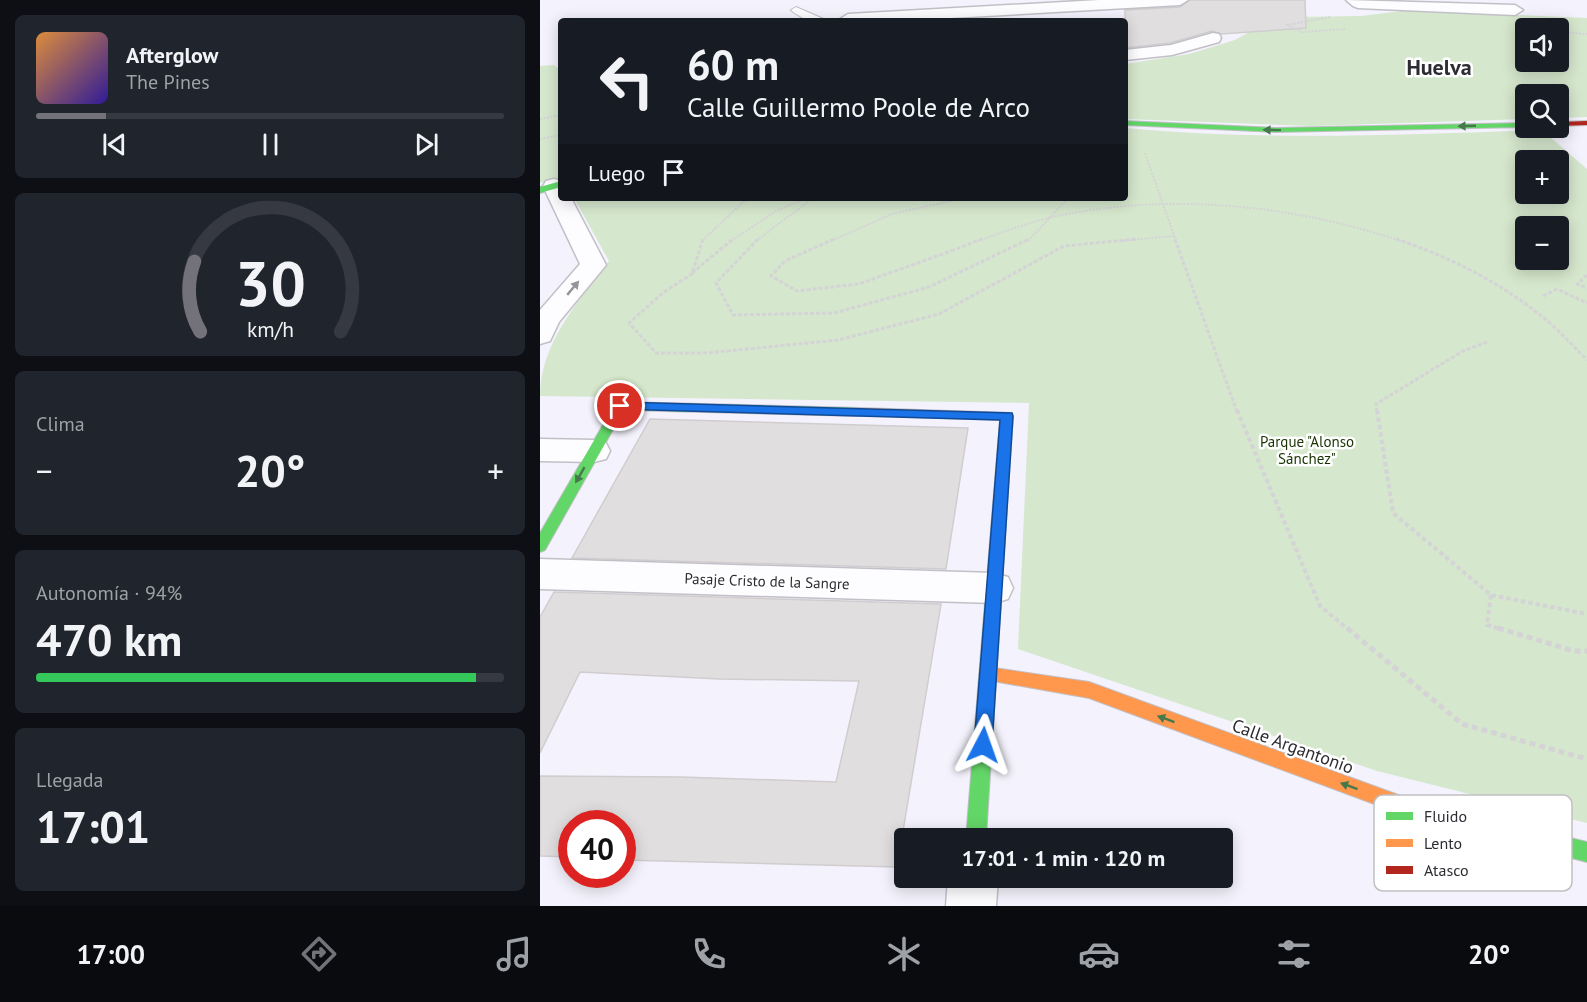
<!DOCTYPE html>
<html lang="es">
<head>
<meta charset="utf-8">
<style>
	body { margin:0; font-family:"PT Sans",sans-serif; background:#20242c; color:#f1f3f6; height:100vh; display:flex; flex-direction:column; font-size:22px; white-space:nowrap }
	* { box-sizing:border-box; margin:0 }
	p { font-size:20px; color:#9ea1a6 }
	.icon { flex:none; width:33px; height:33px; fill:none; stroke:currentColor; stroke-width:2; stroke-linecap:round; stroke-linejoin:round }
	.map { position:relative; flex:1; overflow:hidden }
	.side { display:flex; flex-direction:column; gap:15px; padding:15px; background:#0d0f14; width:540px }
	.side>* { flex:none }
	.guide { position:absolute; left:18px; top:18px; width:570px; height:183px; border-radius:6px; box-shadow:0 3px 15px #0003; background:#171b24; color:#f1f3f6; overflow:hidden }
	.tools { position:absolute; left:975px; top:18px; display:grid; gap:12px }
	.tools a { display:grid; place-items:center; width:54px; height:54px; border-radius:6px; background:#171b24; box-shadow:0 3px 15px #0003; font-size:30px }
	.speed { position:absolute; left:18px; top:810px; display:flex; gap:12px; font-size:30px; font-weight:700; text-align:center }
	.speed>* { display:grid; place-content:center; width:78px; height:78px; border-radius:50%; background:#171b24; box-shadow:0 3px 15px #0003; line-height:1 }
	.speed .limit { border:9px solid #d22; background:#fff; color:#111 }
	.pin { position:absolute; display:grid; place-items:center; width:51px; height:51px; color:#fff; margin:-26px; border:3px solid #fff; border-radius:50%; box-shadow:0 2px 6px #0007 }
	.me { position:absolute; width:66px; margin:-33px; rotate:4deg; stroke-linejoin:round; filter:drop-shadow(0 0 4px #0008) }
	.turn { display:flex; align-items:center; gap:21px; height:126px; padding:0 30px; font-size:27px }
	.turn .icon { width:78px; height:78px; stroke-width:2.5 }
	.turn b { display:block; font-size:42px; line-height:51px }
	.then { display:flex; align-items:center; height:57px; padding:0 30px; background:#0003; gap:12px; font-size:22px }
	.big { font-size:45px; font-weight:800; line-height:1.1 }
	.side .tile { flex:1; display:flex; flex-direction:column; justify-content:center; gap:9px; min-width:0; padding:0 21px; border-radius:9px; background:#20242c }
	.side .dial { align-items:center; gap:0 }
	.dial svg { height:156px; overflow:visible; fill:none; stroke:#363941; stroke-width:7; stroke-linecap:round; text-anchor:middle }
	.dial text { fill:#f1f3f6; stroke:none }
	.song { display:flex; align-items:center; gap:18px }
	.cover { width:72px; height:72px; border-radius:9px; background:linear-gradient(135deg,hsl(30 70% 55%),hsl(250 70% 35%)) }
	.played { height:6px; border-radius:3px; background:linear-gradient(90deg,#737179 15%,#363941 15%) }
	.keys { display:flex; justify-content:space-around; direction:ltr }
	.heat { display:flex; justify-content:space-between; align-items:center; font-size:33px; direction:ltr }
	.charge { height:9px; border-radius:4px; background:linear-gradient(90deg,#34c759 94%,#363941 0) }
	.trip { position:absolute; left:354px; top:828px; width:339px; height:60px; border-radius:6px; background:#171b24; box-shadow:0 3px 15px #0003; font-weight:800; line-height:60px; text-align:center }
	.tabs { display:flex; height:96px; justify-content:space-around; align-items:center; background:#090b0e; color:#9ea1a6 }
	.tabs .icon { width:42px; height:42px }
	.tabs .active { color:#737179 }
	.tabs b { font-size:27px; color:#f1f3f6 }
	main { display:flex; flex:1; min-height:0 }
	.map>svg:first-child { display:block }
</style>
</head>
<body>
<main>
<section class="side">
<div class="tile">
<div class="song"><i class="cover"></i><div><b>Afterglow</b><p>The Pines</p></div></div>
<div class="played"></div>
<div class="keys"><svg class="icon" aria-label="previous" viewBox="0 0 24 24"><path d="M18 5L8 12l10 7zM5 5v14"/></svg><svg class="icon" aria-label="pause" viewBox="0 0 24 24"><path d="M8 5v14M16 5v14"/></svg><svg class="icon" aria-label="next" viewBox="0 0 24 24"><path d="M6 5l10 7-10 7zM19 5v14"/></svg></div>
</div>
<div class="tile dial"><svg viewBox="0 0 100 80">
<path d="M14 69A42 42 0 1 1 86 69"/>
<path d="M14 69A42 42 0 0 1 11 33" stroke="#737179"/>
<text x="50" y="56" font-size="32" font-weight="700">30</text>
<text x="50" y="72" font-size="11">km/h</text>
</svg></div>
<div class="tile"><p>Clima</p>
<div class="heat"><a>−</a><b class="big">20°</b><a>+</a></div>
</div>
<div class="tile"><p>Autonomía · 94%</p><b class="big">470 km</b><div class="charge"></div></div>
<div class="tile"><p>Llegada</p><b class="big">17:01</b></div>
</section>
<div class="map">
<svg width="1047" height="906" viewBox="0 0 1047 906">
	<rect width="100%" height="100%" fill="#f4f2fc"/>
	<!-- green -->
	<g fill="#d5e7cd" fill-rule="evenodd">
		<path d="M870 10 1047 18V117L1019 118 1018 94H986L985 119 772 126 585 119V64L649 54 695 40 718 27 756 17 821 16ZM986 28H1018V62H986Z"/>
		<polygon points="14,65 21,71 21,178 0,183 0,66"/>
		<path d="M585 128C725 141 861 135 1002 130L1047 169V823L837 771 478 649 489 403 0 396C0 343 39 301 69 261L34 198H585ZM986 160H1018V194H986ZM986 226H1018V260H986Z"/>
	</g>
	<!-- building -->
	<g fill="#e1dee0" stroke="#d1cdcf" stroke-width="1.5">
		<polygon points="650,0 765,0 766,28 681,34 672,31 630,43 585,48 585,10 640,7"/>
		<polygon points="110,419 428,428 406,569 32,558"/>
		<polygon points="14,592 401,604 357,867 82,860 82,824 32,824 32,857 0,856 0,776 141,777 296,782 319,681 179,679 40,672 0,753 0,617"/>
	</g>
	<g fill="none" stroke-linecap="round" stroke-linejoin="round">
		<!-- lane casing -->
		<g stroke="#c1c0c7" stroke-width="2">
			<polygon id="lane" points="256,7 288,21 268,21 253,12 251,10"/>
		</g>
		<!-- street casing -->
		<g stroke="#c1c0c7" stroke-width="3">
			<g id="street">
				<polygon points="559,0 648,0 640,5 356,21 301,21 300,19 308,14"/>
				<polygon points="806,0 975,5 983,10 975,15 818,8 813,6"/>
				<polygon points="673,33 679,34 681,38 679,42 632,55 585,60 585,50 631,45"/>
				<polygon points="14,179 21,181 21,198 31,198 66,265 19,322 10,341 0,344 0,310 40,264 3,186 6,181"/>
				<polygon points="0,439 54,440 66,443 70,451 66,459 54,462 0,461"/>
				<polygon points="0,559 454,573 468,577 473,588 468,599 454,603 0,589"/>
				<polygon points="408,878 458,878 456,906 406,906"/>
			</g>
		</g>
		<!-- fast casing -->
		<g stroke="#c1c0c7" stroke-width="2">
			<g id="fast">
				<polygon points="585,121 735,128 986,123 986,127 735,132 585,125"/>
				<polygon points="21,181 21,187 0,193 0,187"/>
				<polygon points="80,402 320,408 326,412 320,416 84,410 5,550 0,552 0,533 74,406"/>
				<polygon points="460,500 465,501 467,505 446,838 426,838 453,505 455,501"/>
				<polygon points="946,817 1047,842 1047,862 939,834 936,827 939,820"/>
			</g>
		</g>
		<!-- slow casing -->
		<g stroke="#c1c0c7" stroke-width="2">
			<g id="slow">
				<polygon points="320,408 472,413 473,416 467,505 465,509 455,509 453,505 460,420 315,415 314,412"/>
				<polygon points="448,667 549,682 872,800 946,817 953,820 956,827 953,834 946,837 872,818 549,698 442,679 439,674 442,669"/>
			</g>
		</g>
		<!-- jam casing -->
		<g stroke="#c1c0c7" stroke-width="2">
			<polygon id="jam" points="1047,121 1047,125 1018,126 1018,122"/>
		</g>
		<!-- path-far3 -->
		<g stroke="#d4d3d6" stroke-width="2" stroke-dasharray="2 1.5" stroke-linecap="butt">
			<polyline points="790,17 747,25 762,32 805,29"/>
			<polyline points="1018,32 1047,34"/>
			<polyline points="0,119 21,115"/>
			<polyline points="0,139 21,135"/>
			<polyline points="605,153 636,241"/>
			<polyline points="162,241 203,202 214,198"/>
			<polyline points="191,241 236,211 267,198"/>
			<polyline points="216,241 273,198"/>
			<polyline points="291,241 352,214 424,198"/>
			<polyline points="488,241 528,198"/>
			<polyline points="580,241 634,236"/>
		</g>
		<!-- path-far2 -->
		<g stroke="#d4d3d6" stroke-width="3" stroke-dasharray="4 2" stroke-linecap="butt">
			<polyline points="163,239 152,274 124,292 89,323 116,353 167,353 298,340 399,314 524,246 597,239"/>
			<polyline points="218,239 176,283 193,315 294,313 389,287 489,239"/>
			<polyline points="294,239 245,261 231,276 257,291 319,284 411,251"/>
			<polyline points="635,239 697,412"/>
			<polyline points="152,273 193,239"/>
			<polyline points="1047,275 1037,284 1047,288"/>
			<polyline points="1003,296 1017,289 1047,303"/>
			<polyline points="837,412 836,404 923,351 947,342"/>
		</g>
		<!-- path-far1 -->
		<g stroke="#d4d3d6" stroke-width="4" stroke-dasharray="4.5 3" stroke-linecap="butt">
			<polyline points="697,410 780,606 809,630"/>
			<polyline points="837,410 853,513 951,595 1047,614"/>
			<polyline points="951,595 947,625 963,630"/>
		</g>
		<!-- path -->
		<g stroke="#d4d3d6" stroke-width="5" stroke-dasharray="6 4" stroke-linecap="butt">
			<polyline points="807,628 922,724 1047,759"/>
			<polyline points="958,628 1034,651 1047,651"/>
		</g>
		<!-- lane -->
		<use href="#lane" fill="#fdfdff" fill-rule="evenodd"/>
		<!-- street -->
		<use href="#street" fill="#fdfdff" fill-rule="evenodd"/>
		<!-- fast -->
		<use href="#fast" fill="#63d668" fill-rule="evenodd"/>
		<!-- slow -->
		<use href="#slow" fill="#ff974d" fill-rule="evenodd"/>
		<!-- jam -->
		<use href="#jam" fill="#b3261e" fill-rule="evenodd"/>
		<!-- path-bridge-far1 -->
		<path stroke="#d4d3d6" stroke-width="2" stroke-dasharray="2 1.5" stroke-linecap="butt" d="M438 241C471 229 504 217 539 212 645 194 759 207 861 241"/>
		<!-- path-bridge -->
		<g stroke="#d4d3d6" stroke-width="3" stroke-dasharray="4 2" stroke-linecap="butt">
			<path d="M856 239C907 256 958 281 1000 315 1017 328 1032 345 1047 360"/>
			<polyline points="411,251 442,239"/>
		</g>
	</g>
	<!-- one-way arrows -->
	<defs><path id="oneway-solid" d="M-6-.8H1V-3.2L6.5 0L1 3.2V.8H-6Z" transform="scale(1.5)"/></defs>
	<g fill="#45784a">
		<use href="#oneway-solid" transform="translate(927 126) rotate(178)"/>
		<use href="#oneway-solid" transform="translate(732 130) rotate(-179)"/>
		<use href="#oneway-solid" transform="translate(40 475) rotate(120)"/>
		<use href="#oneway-solid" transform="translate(626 719) rotate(-160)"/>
		<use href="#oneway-solid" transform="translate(809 786) rotate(-160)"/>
	</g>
	<use fill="#959498" href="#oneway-solid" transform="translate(33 288) rotate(-50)"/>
	<!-- route -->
	<polygon fill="#1a73e8" stroke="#114b97" stroke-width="1.5" points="80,402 472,413 473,416 452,745 450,751 443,753 437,751 434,745 460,420 76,409 74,406 76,403"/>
	<g text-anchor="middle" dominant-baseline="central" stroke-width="5" stroke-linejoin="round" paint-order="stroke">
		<!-- park labels -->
		<g font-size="15" fill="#183300" stroke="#fff">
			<text x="767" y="441">Parque "Alonso<tspan x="767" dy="17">Sánchez"</tspan></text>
		</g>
		<!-- street labels -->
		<g font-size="15" fill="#2d2c32" stroke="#fff">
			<text transform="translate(227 581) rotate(2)">Pasaje Cristo de la Sangre</text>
		</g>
		<!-- near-street labels -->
		<g font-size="18" fill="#2d2c32" stroke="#fff">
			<text transform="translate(753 746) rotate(20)">Calle Argantonio</text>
		</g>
		<!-- far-town labels -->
		<g font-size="22" font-weight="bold" fill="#2d2c32" stroke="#fff">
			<text x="899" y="67">Huelva</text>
		</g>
	</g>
	<!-- legend -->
	<rect x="834" y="795" width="198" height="96" rx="9" fill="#fff" stroke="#c0c0c2" stroke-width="1.5"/>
	<rect x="846" y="812" width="27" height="8" fill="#63d668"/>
	<rect x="846" y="839" width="27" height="8" fill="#ff974d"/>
	<rect x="846" y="866" width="27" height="8" fill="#b3261e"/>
	<g font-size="16" fill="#2d2c32">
		<text x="884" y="822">Fluido</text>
		<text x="884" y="849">Lento</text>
		<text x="884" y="876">Atasco</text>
	</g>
</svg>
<div class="tools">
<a><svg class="icon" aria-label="sound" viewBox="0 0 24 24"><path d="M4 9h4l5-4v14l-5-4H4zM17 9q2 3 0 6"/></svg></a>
<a><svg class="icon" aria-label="search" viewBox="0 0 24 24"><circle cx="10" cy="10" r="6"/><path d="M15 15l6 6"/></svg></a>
<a>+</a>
<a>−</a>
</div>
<div class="speed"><div class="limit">40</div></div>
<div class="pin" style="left:80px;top:406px;background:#d93025"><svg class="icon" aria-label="arrive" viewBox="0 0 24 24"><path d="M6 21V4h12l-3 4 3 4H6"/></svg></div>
<svg class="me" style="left:443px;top:745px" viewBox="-20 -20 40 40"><path d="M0-17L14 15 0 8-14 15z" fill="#1a73e8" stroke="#fff" stroke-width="4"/></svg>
<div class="trip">17:01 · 1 min · 120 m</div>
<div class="guide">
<div class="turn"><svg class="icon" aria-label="left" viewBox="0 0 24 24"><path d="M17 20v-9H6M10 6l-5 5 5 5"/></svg><div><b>60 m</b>Calle Guillermo Poole de Arco</div></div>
<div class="then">Luego<svg class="icon" aria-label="arrive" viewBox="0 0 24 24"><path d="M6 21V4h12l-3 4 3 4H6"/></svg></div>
</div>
</div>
</main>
<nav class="tabs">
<b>17:00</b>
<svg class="icon active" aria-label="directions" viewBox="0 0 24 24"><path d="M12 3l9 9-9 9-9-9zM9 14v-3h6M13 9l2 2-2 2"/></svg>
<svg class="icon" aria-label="music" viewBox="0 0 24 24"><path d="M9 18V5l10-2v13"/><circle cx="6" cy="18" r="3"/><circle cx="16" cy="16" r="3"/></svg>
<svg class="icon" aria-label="phone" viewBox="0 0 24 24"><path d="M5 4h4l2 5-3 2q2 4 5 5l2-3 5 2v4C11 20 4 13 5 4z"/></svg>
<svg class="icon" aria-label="climate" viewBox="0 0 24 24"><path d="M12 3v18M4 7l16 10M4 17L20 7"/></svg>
<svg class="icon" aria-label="car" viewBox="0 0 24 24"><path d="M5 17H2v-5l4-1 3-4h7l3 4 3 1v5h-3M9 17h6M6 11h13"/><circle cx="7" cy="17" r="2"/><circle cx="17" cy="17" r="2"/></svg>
<svg class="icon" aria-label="filters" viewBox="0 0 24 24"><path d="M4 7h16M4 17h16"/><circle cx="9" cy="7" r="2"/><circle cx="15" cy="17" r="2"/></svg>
<b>20°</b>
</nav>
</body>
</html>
